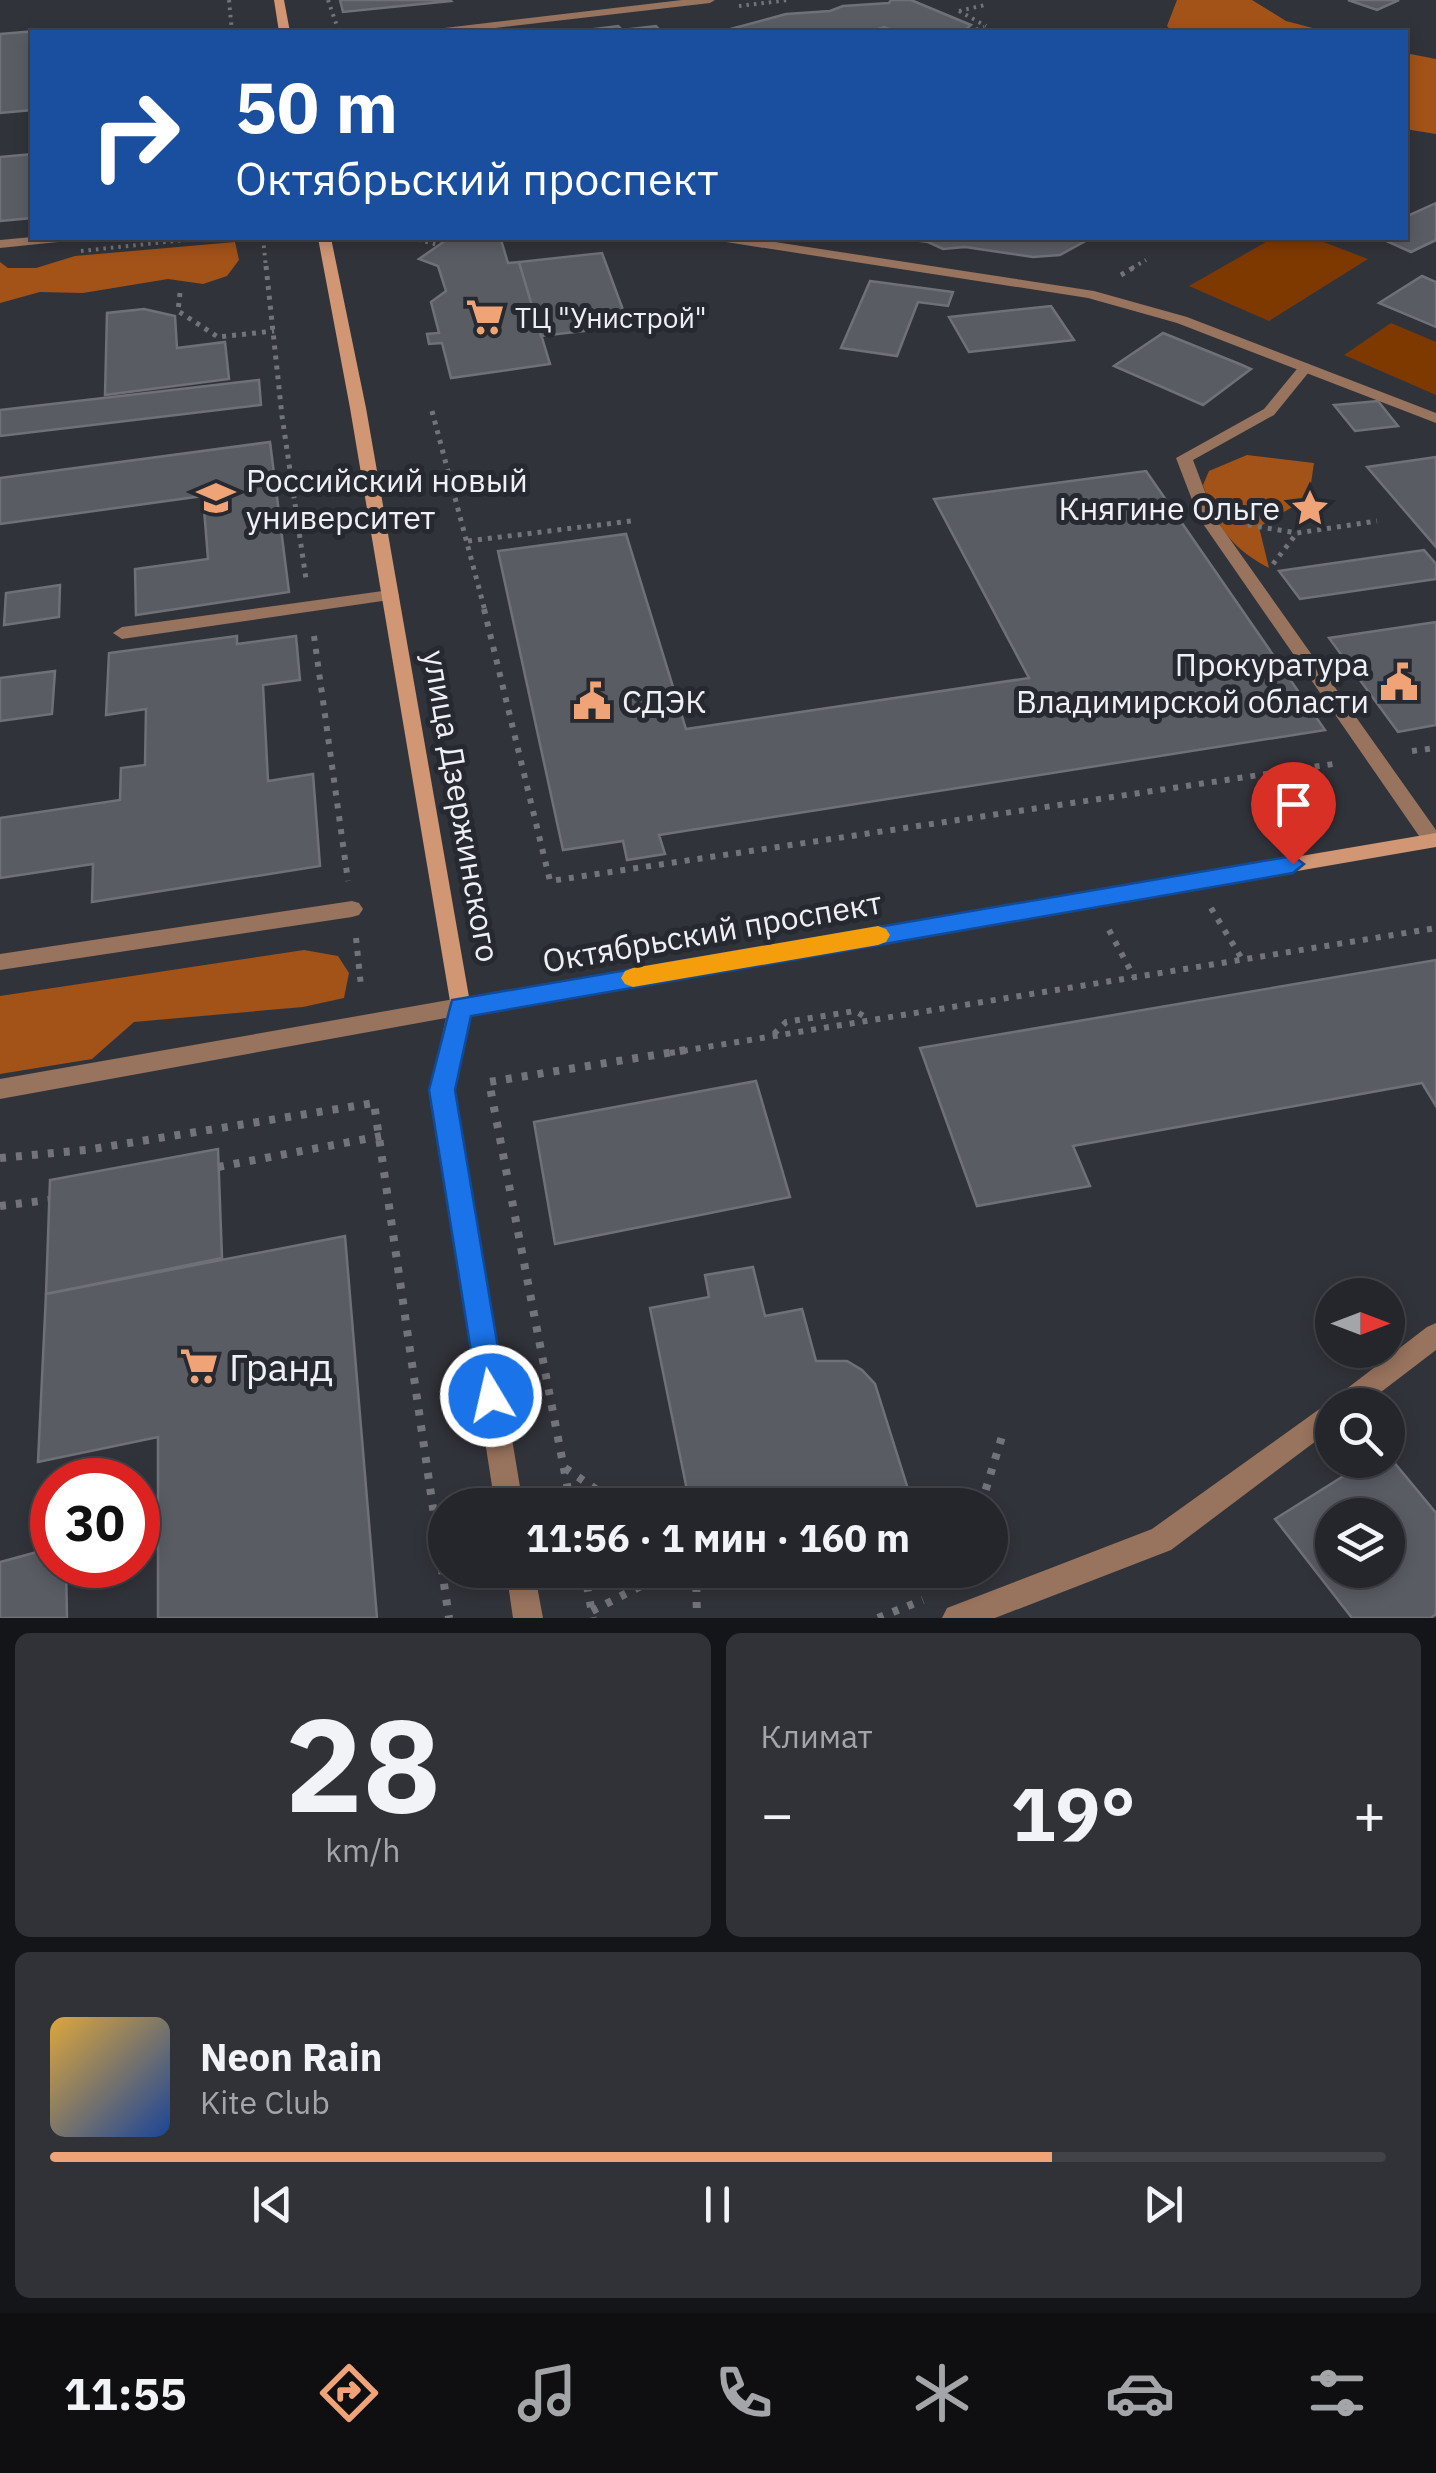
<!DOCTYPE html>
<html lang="ru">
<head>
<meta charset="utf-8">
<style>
	body { margin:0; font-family:"IBM Plex Sans",sans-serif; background:#313238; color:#f1f3f6; height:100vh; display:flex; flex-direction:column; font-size:38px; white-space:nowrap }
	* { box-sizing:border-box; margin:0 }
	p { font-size:32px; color:#a3a5a9 }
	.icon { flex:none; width:55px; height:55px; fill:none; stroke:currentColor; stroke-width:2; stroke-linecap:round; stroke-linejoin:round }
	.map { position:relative; height:1618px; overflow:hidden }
	.side { display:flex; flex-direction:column; gap:15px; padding:15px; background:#141518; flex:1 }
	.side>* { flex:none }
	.banner { position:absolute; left:30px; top:30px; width:1378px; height:210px; border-radius:0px; box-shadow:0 5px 15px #0003,0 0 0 2px #424348; background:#1a4fa0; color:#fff; overflow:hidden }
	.needle { width:65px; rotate:90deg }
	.controls { position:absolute; left:1315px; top:1278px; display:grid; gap:20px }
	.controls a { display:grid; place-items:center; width:90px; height:90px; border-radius:50%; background:#25262c; box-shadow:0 5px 15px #0003,0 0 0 2px #424348; font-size:50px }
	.speed { position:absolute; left:30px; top:1458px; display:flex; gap:20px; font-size:50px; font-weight:700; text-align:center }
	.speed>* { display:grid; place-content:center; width:130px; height:130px; border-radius:50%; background:#25262c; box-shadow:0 5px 15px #0003,0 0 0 2px #424348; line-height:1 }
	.speed .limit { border:15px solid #d22; background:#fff; color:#111 }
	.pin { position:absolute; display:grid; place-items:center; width:85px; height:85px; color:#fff; margin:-102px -42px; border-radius:50% 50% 50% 0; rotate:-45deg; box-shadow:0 0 10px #0007 }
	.pin .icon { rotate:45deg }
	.me { position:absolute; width:110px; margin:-55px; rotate:351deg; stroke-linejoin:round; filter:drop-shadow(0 0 8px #0008) }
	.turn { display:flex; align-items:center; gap:35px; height:210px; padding:0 40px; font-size:45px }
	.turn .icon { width:130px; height:130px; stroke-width:2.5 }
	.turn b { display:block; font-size:70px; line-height:85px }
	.big { font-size:75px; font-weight:700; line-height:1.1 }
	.side .widget { flex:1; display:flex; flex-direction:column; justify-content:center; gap:15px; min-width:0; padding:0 35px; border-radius:15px; background:#313238 }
	.side .dial { align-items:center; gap:0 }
	.dial b { font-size:130px; line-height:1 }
	.song { display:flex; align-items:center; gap:30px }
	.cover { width:120px; height:120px; border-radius:15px; background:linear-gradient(135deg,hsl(40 70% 55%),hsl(220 70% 35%)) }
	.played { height:10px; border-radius:5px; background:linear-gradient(90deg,#efa377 75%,#424348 75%) }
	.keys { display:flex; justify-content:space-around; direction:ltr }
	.heat { display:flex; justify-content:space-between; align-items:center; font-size:55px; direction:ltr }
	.side .tiles { flex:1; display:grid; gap:15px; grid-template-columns:1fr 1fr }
	.widget:last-child { grid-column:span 2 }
	.trip { position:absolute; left:428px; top:1488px; width:580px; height:100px; border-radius:50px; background:#25262c; box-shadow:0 5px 15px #0003,0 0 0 2px #424348; font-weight:700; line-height:100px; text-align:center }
	.dock { display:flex; height:160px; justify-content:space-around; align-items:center; background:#0f0f12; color:#a3a5a9 }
	.dock .icon { width:70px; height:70px }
	.dock .on { color:#efa377 }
	.dock b { font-size:45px; color:#f1f3f6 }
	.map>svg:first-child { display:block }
</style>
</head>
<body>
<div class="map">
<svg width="1436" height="1618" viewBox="0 0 1436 1618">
	<rect width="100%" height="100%" fill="#31333a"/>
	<!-- green -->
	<g fill="#7e3900">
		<polygon points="1273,238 1313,238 1368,259 1269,321 1189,286"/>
		<polygon points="1391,323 1436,342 1436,395 1344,355"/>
	</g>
	<!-- forest -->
	<g fill="#a35218">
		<polygon points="1177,0 1252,0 1286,21 1328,32 1172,32 1167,26"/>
		<polygon points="1405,53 1436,59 1436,134 1405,129"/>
		<polygon points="235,242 239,260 227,276 203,284 168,279 83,293 40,292 0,303 0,262 8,268 36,268 75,256"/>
		<path d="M1247 455 1314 463 1309 497 1259 527 1269 568C1231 548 1216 526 1203 485L1209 471Z"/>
		<polygon points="304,950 338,956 349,973 344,998 303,1007 134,1022 92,1059 0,1074 0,996"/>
	</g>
	<!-- building -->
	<g fill="#5a5c64" stroke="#6f7078" stroke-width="2.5" fill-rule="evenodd">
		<polygon points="340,0 450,0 451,1 343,12"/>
		<polygon points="891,0 911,0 971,25 963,32 897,32 884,27 869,32 727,30 786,14 830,11 843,6 889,3"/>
		<polygon points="1348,0 1399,0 1377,10"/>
		<polygon points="618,26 622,30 656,26 661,32 587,30"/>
		<polygon points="36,31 32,32 32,110 0,113 0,34"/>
		<polygon points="32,154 32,218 0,221 0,157"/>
		<polygon points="1436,203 1436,240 1411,252 1380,238 1405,238 1405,217"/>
		<polygon points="449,238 501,240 508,263 519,262 550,364 451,378 442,343 429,344 427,334 439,333 431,302 446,291 438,266 419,259"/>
		<polygon points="897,238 1086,238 1089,239 1060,255 1033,257 965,247 943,249 928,242"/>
		<polygon points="602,253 629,326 541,336 519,262"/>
		<polygon points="1422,276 1436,282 1436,327 1379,303"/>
		<polygon points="870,281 953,292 948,306 918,302 897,356 841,348"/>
		<polygon points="1051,306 1074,340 969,352 949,317"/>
		<polygon points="144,309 175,316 177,348 225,342 229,379 105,395 107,313"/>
		<polygon points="1163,333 1242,365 1251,369 1203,405 1114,366"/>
		<polygon points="259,380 261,405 0,436 0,410"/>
		<polygon points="1378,401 1398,426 1355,431 1334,405"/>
		<polygon points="270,442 289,592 136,615 135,569 208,559 203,496 0,524 0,478"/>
		<polygon points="1436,457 1436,547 1367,467"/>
		<polygon points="1146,471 1325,730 659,835 665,854 627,860 623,841 563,850 498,551 626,534 686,729 1029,678 934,499"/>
		<polygon points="1424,550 1436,564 1436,579 1300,599 1279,571"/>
		<polygon points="60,585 59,617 4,625 6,593"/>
		<polygon points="1436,622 1436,725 1398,732 1329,638"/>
		<polygon points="237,636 237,644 296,636 300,680 263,685 268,781 313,774 320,866 92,902 93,864 0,878 0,818 120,800 121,768 145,765 146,709 106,715 109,653"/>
		<polygon points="55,671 52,714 0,721 0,678"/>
		<polygon points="1436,960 1436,1106 1422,1083 1073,1146 1090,1186 977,1206 920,1048"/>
		<polygon points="756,1081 790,1197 555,1244 534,1122"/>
		<polygon points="218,1149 222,1258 46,1294 50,1180"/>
		<polygon points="345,1236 377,1618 158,1618 158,1437 38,1462 46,1294"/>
		<polygon points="753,1267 765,1316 802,1309 816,1361 847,1361 862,1370 875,1384 913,1505 690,1505 650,1308 709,1297 705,1275"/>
		<path d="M1388 1455 1436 1513V1614L1431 1618H1352L1275 1519 1369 1460H1388ZM1332 1515H1388V1570H1332Z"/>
		<polygon points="52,1548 52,1565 66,1565 67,1618 0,1618 0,1562"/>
	</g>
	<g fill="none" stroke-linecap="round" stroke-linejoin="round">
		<!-- path-far3 -->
		<g stroke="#72747a" stroke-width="4" stroke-dasharray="2.5 5" stroke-linecap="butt">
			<polyline points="229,0 232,32"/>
			<polyline points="328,0 339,32"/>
			<polyline points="739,6 789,0"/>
			<polyline points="959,11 986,26"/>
			<polyline points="959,11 985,5"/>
			<polyline points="969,32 984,27"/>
			<polyline points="263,238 266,268"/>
			<polyline points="411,238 438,245"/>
			<polyline points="81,251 203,238"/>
			<polyline points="1132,268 1146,260"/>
		</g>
		<!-- path-far2 -->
		<g stroke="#72747a" stroke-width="5" stroke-dasharray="4 6" stroke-linecap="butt">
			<polyline points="266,266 282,416 306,579"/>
			<polyline points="1121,275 1136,266"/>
			<polyline points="180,293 178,311 218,337 274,331"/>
			<polyline points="432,411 485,611"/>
			<polyline points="1248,525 1297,533 1377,521"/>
			<polyline points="468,541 631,521"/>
			<polyline points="1273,564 1297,533"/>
		</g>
		<!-- path-far1 -->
		<g stroke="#72747a" stroke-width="6" stroke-dasharray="5 8" stroke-linecap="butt">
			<polyline points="484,609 550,881 1340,763"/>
			<polyline points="314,636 348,881"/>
			<polyline points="1412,751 1436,748"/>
			<polyline points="1211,908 1242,959"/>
			<polyline points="1109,930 1134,977"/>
			<polyline points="356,938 361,986"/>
			<polyline points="774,1034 786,1022 855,1011 869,1019"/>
			<polyline points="670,1053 1436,928"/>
		</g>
		<!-- path -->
		<g stroke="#72747a" stroke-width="8" stroke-dasharray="6 10" stroke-linecap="butt">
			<polyline points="0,1158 86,1150 374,1103 449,1618"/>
			<polyline points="218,1167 381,1136"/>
			<polyline points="0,1206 49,1200"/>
			<polyline points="565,1468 619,1505"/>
			<polyline points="571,1505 489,1082 686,1050"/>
			<polyline points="981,1505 1004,1430"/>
			<polyline points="584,1570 593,1618"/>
			<polyline points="696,1570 697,1618"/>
			<polyline points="592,1611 672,1570"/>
			<polyline points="878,1618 923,1600"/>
		</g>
		<!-- service -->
		<g fill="#98735e" fill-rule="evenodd">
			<polygon points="1306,363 1313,367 1274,415 1193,460 1215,518 1436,830 1436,847 1426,846 1199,518 1176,458 1264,409 1301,364"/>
			<polygon points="390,590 396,591 399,595 396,599 122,639 113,633 122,627"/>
			<polygon points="352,901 359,903 363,909 359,915 352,917 0,970 0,954"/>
		</g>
		<!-- minor -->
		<g fill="#98735e" fill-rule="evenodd">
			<polygon points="32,237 65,238 58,242 0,248 0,240"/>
			<polygon points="719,238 749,238 1094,291 1187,317 1436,413 1436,423 1177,323 1088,298 726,242"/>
			<polygon points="460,998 468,1001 471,1007 454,1090 523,1505 495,1505 430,1090 446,1018 0,1099 0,1079"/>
			<polygon points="1436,1323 1436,1350 1364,1405 1332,1405 1332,1429 1171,1550 995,1618 942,1618 947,1608 1152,1529 1332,1400 1427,1327"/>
			<polygon points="506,1570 534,1570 543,1618 513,1618"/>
		</g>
		<!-- tertiary -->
		<polygon fill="#98735e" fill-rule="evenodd" points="682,0 715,0 710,3 460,32 430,32 436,29"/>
		<!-- secondary -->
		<g fill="#d19674" fill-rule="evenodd">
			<polygon points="274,0 284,0 290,32 279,32"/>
			<polygon points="318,238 331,238 366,408 469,997 1436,833 1436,847 460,1016 452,1013 350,408"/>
		</g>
	</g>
	<!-- route -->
	<polygon fill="#1a73e8" stroke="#114b97" stroke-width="2.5" points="1293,856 1304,864 1293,873 471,1016 455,1090 506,1396 502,1407 491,1411 480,1407 429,1090 452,1000"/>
	<!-- slow -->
	<polygon fill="#f59e0b" points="878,926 886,929 890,935 886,942 878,945 633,987 625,984 621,978 625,971 633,968"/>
	<!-- icons -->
	<defs>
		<g id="supermarket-bare" transform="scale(3)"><path d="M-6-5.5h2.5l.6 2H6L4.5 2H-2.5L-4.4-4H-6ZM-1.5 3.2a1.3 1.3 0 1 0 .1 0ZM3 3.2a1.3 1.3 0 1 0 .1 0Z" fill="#efa377" stroke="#272930" stroke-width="2.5" paint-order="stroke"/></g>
		<g id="university-bare" transform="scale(3)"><path d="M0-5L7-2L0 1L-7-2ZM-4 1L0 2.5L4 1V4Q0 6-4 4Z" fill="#efa377" stroke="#272930" stroke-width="2.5" paint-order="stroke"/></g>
		<g id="sight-bare" transform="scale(3)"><path d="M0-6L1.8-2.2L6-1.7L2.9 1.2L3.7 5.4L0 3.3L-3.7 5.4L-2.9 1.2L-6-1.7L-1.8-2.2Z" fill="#efa377" stroke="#272930" stroke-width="2.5" paint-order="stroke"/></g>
		<g id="civic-bare" transform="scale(3)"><path d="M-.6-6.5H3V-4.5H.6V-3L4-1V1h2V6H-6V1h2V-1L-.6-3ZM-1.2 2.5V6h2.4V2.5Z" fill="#efa377" stroke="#272930" stroke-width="2.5" paint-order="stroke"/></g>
	</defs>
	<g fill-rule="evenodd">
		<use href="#supermarket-bare" x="485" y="317"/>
		<use href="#university-bare" x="216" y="498"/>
		<use href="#sight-bare" x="1310" y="508"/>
		<use href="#civic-bare" x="1399" y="682"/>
		<use href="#civic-bare" x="592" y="701"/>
		<use href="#supermarket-bare" x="199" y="1366"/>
	</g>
	<g text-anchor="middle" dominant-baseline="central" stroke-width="10" stroke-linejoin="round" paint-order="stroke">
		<!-- far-poi labels -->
		<g font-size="28" fill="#eff0f5" stroke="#272930" text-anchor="start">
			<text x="515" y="317">ТЦ "Унистрой"</text>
		</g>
		<!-- poi labels -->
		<g font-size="32" fill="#eff0f5" stroke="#272930" text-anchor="start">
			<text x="246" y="480">Российский новый<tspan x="246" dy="37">университет</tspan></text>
			<text x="1280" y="508" text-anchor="end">Княгине Ольге</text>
			<text x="1369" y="664" text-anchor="end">Прокуратура<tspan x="1369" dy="37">Владимирской области</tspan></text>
			<text x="622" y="701">СДЭК</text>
		</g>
		<!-- street labels -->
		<g font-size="32" fill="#eff0f5" stroke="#272930">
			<text transform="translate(462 806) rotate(80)">улица Дзержинского</text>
			<text transform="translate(712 931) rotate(-10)">Октябрьский проспект</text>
		</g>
		<!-- near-poi labels -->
		<g font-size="38" fill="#eff0f5" stroke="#272930" text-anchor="start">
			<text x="229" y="1366">Гранд</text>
		</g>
	</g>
</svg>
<div class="controls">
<a><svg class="needle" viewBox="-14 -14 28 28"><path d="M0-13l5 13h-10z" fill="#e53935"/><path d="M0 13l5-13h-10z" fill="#a3a5a9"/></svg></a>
<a><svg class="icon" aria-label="search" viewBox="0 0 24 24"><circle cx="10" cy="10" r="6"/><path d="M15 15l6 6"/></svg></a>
<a><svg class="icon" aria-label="layers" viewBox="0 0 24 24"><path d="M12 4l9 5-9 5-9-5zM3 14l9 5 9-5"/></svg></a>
</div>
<div class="speed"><div class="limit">30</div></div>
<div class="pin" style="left:1293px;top:864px;background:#d93025"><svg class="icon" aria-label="arrive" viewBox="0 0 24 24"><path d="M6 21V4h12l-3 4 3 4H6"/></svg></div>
<svg class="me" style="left:491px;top:1396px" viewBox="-20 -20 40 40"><circle r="17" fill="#1a73e8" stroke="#fff" stroke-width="3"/><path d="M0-11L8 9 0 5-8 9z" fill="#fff"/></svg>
<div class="trip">11:56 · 1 мин · 160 m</div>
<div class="banner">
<div class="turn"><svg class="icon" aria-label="right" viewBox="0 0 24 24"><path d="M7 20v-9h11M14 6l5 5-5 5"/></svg><div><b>50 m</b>Октябрьский проспект</div></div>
</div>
</div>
<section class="side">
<div class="tiles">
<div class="widget dial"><b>28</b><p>km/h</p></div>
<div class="widget"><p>Климат</p>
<div class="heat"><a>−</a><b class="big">19°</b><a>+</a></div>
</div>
<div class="widget">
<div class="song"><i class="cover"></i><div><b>Neon Rain</b><p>Kite Club</p></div></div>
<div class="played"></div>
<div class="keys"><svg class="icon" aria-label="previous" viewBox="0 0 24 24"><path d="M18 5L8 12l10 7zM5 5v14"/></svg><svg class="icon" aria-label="pause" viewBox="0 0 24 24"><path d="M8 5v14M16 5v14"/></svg><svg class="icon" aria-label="next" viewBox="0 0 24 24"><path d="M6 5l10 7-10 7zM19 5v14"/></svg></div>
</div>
</div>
</section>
<nav class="dock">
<b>11:55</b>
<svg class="icon on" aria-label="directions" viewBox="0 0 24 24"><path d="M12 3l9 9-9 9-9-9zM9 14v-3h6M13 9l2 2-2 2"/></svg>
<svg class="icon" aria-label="music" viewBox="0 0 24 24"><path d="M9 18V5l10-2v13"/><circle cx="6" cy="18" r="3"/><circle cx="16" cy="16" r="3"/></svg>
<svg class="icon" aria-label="phone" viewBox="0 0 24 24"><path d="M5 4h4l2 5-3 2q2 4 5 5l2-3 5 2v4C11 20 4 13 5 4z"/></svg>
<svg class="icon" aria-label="climate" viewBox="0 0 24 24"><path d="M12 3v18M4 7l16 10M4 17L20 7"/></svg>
<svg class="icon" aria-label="car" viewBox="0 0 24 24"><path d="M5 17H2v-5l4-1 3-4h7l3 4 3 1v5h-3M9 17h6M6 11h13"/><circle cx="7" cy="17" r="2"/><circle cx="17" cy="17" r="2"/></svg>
<svg class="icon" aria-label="filters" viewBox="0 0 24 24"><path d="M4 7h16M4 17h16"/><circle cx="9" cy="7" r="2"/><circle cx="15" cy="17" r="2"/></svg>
</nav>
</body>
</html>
